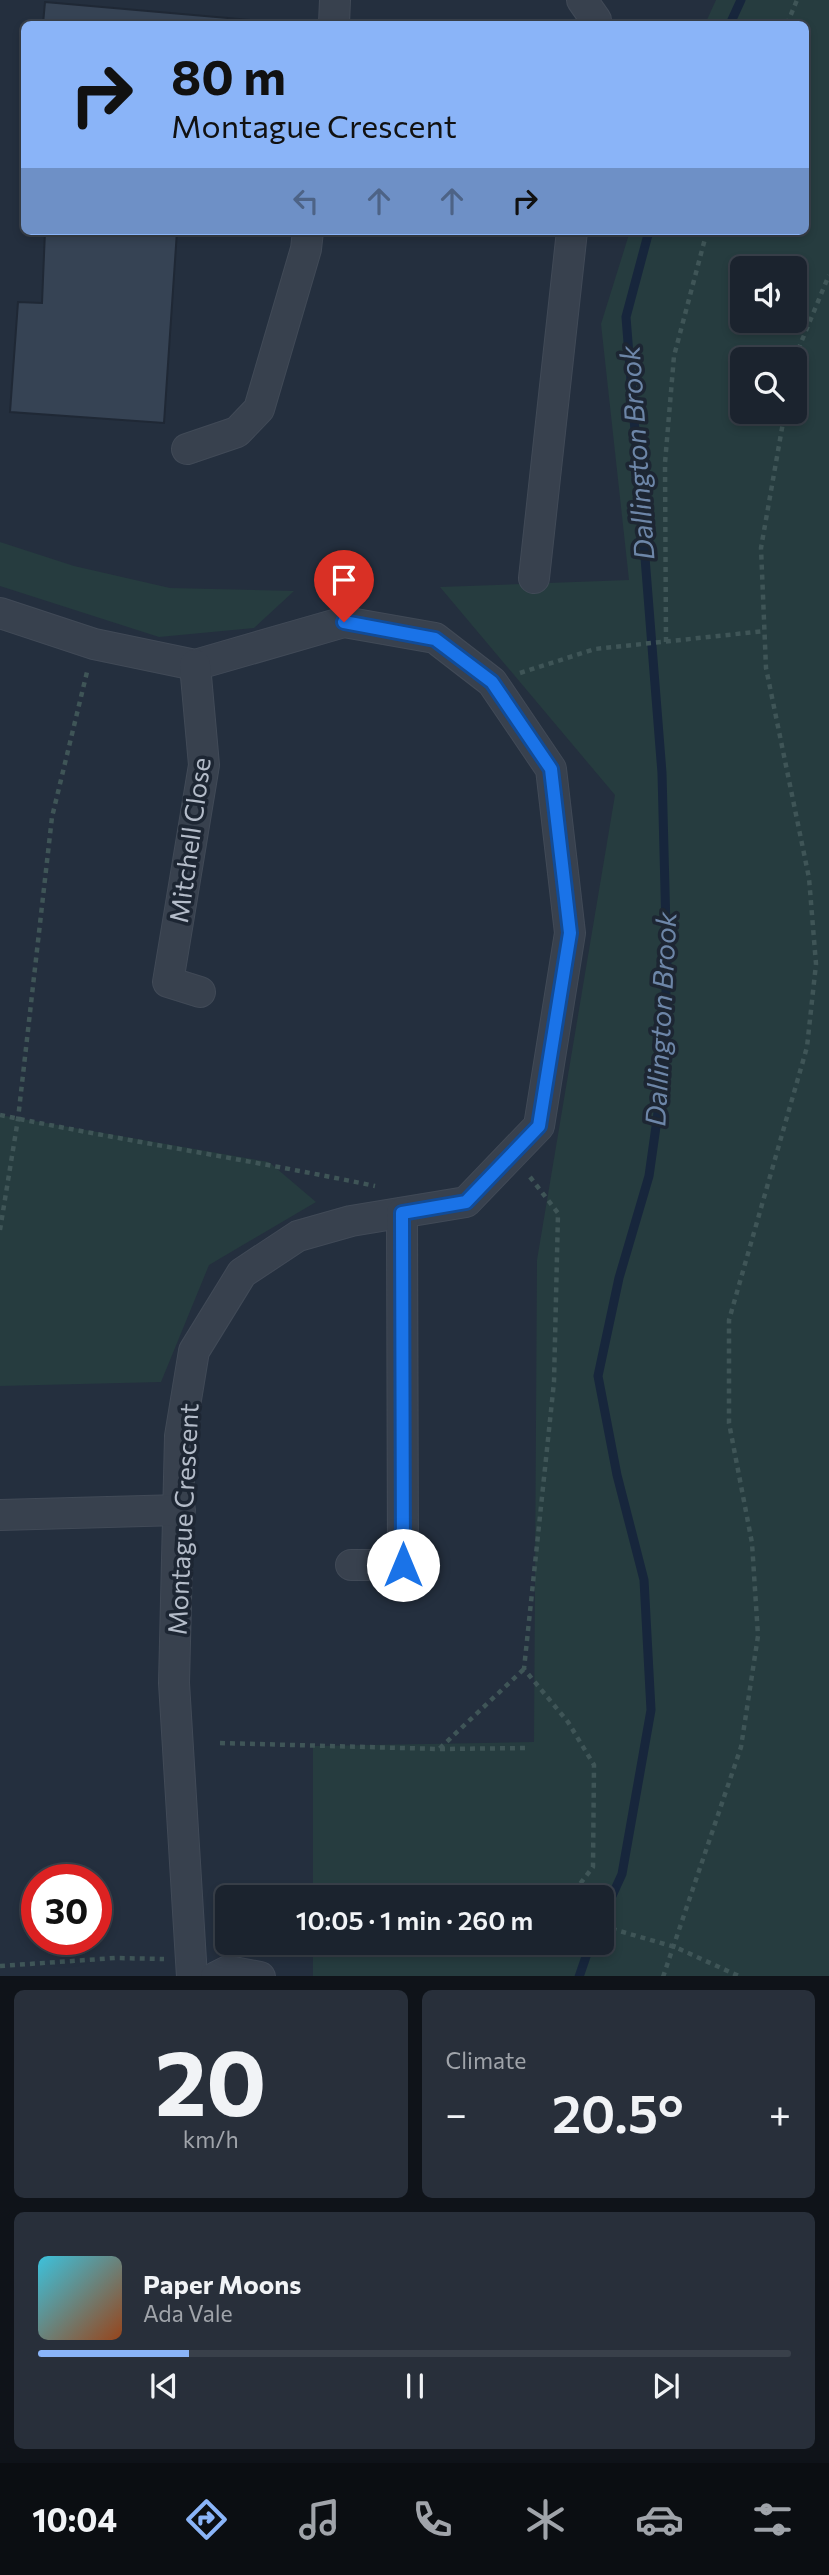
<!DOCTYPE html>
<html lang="en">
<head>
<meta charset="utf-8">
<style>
	body { margin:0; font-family:Commissioner,sans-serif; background:#282f3a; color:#f1f3f6; height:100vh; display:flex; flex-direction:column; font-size:26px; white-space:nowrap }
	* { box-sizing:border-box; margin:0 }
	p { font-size:23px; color:#a0a4aa }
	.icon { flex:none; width:38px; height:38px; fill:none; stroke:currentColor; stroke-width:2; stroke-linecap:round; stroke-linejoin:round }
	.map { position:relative; height:1976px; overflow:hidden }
	.drawer { display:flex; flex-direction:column; gap:14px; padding:14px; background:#0f1319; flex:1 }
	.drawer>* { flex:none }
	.banner { position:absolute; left:21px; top:21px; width:788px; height:214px; border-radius:10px; box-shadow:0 4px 10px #0003,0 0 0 2px #39404a; background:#8ab4f8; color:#111; overflow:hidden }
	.controls { position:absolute; left:730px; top:256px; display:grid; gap:14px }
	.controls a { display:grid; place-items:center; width:77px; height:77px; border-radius:10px; background:#1b232e; box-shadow:0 4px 10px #0003,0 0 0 2px #39404a; font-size:35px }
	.speed { position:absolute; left:21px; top:1864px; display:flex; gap:14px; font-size:35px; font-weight:700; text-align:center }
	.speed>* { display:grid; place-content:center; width:91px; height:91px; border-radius:50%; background:#1b232e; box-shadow:0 4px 10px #0003,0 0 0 2px #39404a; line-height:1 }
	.speed .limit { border:10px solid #d22; background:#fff; color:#111 }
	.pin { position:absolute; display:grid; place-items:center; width:60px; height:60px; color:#fff; margin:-72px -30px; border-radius:50% 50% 50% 0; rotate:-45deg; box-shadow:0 0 7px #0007 }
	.pin .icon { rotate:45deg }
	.me { position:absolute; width:77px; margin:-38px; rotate:0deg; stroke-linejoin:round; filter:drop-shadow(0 0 5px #0008) }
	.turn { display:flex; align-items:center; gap:24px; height:147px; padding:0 35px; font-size:32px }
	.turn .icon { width:91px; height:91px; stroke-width:2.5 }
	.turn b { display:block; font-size:49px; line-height:60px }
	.lanes { display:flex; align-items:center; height:66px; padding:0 35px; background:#0003; justify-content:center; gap:35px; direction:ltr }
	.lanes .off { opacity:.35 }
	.big { font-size:52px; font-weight:600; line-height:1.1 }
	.drawer .tile { flex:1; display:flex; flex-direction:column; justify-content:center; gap:10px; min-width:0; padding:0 24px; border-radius:10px; background:#282f3a }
	.drawer .dial { align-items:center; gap:0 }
	.dial b { font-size:91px; line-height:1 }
	.song { display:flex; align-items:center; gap:21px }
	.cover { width:84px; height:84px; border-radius:10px; background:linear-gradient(135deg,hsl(190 70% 55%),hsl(20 70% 35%)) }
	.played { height:7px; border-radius:4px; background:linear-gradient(90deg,#8ab4f8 20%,#39404a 20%) }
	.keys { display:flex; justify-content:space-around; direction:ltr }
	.heat { display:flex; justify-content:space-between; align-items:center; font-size:38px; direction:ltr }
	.drawer .tiles { flex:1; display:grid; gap:14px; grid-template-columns:1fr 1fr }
	.tile:last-child { grid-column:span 2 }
	.trip { position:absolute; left:215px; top:1885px; width:399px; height:70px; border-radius:10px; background:#1b232e; box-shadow:0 4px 10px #0003,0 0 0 2px #39404a; font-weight:600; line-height:70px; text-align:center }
	.tabs { display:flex; height:112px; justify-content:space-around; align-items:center; background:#0b0e12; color:#a0a4aa }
	.tabs .icon { width:49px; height:49px }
	.tabs .active { color:#8ab4f8 }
	.tabs b { font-size:32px; color:#f1f3f6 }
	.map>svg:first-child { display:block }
</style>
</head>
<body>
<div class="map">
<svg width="829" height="1977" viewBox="0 0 829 1977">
	<rect width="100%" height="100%" fill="#242f3e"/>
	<!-- green -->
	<g fill="#263c3f" fill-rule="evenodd">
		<path d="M716 0H829V1976L313 1977V1943L602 1942V1897H313V1746L534 1742 537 1260 615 795 440 587 629 580 601 324 630 231H805V24H705ZM742 268H794V320H742ZM742 359H794V411H742Z"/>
		<polygon points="0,542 74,566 170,588 294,591 254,628 159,637 0,586"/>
		<polygon points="0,1115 269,1162 316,1202 209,1265 161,1382 0,1386"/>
	</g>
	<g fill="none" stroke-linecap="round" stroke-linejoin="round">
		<!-- stream -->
		<g stroke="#17263c" stroke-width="9">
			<polyline points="730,24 741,0"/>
			<polyline points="602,1918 622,1874 651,1710 644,1580 617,1475 598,1376 619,1278 649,1176 662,1084 667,968 662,773 626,317 649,231"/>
			<polyline points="579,1977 591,1942"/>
		</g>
	</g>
	<!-- building -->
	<g fill="#364354" stroke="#1f2835" stroke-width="2">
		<polygon points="45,2 261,21 261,24 43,24"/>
		<polygon points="45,231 177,231 164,423 10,412 18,302 42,303"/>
		<polygon points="199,231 246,231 245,234"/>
	</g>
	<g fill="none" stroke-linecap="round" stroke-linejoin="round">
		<!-- minor casing -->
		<g stroke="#414a57" stroke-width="32">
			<g id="minor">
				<polyline points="582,0 596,20 595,24"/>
				<polyline points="334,24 335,0"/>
				<polyline points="187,449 237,432 259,409 306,249 308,231"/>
				<polyline points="534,578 572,231"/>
				<polyline points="0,613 94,644 195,665 344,622 435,638 492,682 551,769 570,933 539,1126 466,1202 351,1221 298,1236 242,1273 194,1351 180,1436 174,1683 192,1977"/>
				<polyline points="195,665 204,765 168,982 200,992"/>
				<polyline points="0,1515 180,1510"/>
				<polyline points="351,1565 403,1565 402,1213"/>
				<polyline points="216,1977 228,1971 260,1977"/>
			</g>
		</g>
		<!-- path -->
		<g stroke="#3f5557" stroke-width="4.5" stroke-dasharray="5 5" stroke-linecap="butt">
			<polyline points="787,24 797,0"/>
			<polyline points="794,369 800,345 829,275"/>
			<polyline points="666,642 665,463 674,356 707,231"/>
			<polyline points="520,673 595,649 765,631"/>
			<path d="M0 1115C125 1141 251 1160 375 1186"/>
			<polyline points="530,1177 558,1213 554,1382 524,1669 568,1722 594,1765 593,1867 570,1897"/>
			<polyline points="0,1230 18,1119 52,817 87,672"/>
			<polyline points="220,1743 439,1749 524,1669"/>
			<polyline points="440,1749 529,1748"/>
			<polyline points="602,1926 675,1947 741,1977"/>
			<polyline points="366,1942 405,1951 424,1942"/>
			<polyline points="0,1966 115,1958 164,1959"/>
			<polyline points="663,1977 741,1747 758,1636 752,1543 729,1423 729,1320 807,1047 816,964 809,878 766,668 761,548 785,411"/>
		</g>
		<!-- minor -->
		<use href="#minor" stroke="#38414e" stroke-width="30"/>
	</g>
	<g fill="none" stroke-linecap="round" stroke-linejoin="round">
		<!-- route casing -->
		<g stroke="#114b97" stroke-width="18">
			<polyline id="route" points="344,622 435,639 492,682 551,769 570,933 539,1126 466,1202 402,1213 403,1565"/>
		</g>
		<!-- route -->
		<use href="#route" stroke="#1a73e8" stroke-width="12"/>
	</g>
	<g text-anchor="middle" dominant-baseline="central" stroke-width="7" stroke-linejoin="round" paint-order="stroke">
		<!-- street labels -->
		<g font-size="26" fill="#b4bcc9" stroke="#1d2633">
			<text transform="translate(189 840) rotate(-82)">Mitchell Close</text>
			<text transform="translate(182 1519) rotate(-87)">Montague Crescent</text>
		</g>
		<!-- water labels -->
		<g font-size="28" font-style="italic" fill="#6d86a8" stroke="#1d2633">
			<text transform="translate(636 453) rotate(-94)">Dallington Brook</text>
			<text transform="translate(660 1019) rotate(-87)">Dallington Brook</text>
		</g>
	</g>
</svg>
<div class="controls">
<a><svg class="icon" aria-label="sound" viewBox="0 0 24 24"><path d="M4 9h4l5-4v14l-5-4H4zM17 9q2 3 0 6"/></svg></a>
<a><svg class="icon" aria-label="search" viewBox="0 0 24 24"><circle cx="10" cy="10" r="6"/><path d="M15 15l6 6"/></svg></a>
</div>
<div class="speed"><div class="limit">30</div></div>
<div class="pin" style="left:344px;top:622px;background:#d93025"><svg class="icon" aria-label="arrive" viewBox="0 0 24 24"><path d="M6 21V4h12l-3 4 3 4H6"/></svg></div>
<svg class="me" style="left:403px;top:1565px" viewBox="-20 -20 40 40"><circle r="19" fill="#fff"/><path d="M0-13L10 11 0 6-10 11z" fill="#1a73e8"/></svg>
<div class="trip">10:05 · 1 min · 260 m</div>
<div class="banner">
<div class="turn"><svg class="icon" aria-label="right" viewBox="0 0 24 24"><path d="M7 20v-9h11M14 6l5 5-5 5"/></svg><div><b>80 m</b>Montague Crescent</div></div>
<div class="lanes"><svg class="icon off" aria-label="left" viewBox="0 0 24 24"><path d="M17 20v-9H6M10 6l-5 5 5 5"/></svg><svg class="icon off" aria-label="ahead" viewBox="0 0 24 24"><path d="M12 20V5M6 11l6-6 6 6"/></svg><svg class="icon off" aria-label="ahead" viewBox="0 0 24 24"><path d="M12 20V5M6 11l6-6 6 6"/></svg><svg class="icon" aria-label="right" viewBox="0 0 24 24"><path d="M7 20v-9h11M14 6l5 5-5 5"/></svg></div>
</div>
</div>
<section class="drawer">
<div class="tiles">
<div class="tile dial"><b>20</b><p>km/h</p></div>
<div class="tile"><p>Climate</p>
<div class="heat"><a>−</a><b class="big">20.5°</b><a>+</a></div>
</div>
<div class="tile">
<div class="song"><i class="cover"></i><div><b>Paper Moons</b><p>Ada Vale</p></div></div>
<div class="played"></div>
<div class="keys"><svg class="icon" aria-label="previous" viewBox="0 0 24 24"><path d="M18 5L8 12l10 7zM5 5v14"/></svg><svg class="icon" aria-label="pause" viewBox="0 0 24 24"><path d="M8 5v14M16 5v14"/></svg><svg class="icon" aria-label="next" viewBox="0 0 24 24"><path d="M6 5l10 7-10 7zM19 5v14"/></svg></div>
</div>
</div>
</section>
<nav class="tabs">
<b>10:04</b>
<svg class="icon active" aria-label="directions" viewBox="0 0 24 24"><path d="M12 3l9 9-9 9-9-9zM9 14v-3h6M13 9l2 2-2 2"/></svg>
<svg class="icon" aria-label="music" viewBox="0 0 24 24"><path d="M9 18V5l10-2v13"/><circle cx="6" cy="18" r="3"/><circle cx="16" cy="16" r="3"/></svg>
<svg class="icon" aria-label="phone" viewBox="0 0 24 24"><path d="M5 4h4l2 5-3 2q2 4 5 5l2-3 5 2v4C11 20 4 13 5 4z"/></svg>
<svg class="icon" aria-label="climate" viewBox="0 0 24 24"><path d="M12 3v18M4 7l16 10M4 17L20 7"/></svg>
<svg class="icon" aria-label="car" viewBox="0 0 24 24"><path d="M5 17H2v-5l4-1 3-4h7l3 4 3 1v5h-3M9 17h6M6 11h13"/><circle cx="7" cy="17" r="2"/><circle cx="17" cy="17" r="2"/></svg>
<svg class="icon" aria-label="filters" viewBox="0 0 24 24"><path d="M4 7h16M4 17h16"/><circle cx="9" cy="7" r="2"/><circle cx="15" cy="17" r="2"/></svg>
</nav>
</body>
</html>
